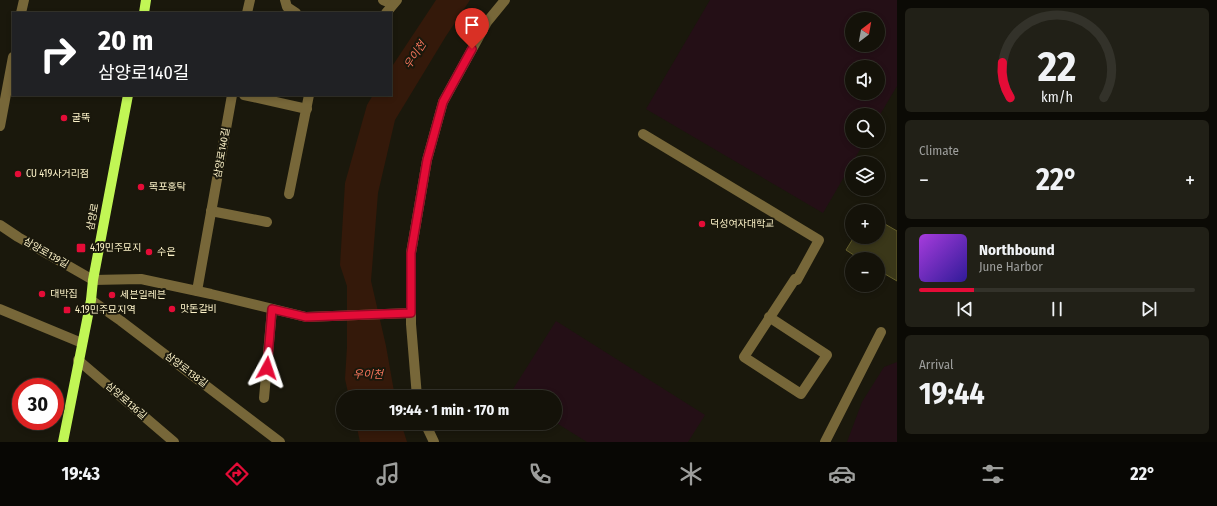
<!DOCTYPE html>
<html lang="en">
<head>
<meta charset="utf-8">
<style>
	body { margin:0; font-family:"Fira Sans Condensed","Noto Sans KR",sans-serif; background:#212017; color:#f1f3f6; height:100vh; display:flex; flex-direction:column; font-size:15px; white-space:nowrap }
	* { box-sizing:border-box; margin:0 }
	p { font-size:13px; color:#9d9e9c }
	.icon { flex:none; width:22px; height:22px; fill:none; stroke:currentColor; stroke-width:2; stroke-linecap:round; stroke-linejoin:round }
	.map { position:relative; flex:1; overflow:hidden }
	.panel { display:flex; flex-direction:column; gap:8px; padding:8px; background:#0b0a05; width:320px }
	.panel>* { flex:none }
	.top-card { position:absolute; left:12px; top:12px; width:380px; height:84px; border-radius:0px; box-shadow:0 2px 6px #0003,0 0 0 1px #33322a; background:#202124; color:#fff; overflow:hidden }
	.needle { width:26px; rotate:31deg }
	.fabs { position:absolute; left:845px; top:12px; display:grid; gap:8px }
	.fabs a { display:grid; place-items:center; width:40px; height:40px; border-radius:50%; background:#141209; box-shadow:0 2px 6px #0003,0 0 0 1px #33322a; font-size:20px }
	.speed { position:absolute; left:12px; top:378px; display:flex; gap:8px; font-size:20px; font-weight:700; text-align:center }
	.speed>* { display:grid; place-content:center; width:52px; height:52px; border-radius:50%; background:#141209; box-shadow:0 2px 6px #0003,0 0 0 1px #33322a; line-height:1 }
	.speed .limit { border:6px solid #d22; background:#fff; color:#111 }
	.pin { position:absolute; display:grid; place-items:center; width:34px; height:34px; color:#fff; margin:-41px -17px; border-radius:50% 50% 50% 0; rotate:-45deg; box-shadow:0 0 4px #0007 }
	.pin .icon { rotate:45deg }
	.me { position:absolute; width:44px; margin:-22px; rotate:5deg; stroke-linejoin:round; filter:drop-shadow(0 0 3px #0008) }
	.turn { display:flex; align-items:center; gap:14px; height:84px; padding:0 20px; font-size:18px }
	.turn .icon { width:52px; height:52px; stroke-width:2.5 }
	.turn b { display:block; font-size:28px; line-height:34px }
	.big { font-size:30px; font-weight:700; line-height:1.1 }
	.panel .tile { flex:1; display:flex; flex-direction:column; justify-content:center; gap:6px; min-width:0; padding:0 14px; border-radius:6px; background:#212017 }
	.panel .dial { align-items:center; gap:0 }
	.dial svg { height:104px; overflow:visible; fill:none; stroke:#33322a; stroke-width:7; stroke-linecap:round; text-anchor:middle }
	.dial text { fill:#f1f3f6; stroke:none }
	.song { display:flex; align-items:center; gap:12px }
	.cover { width:48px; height:48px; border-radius:6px; background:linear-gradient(135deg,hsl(280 70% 55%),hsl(250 70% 35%)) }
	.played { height:4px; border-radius:2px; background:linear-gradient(90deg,#e40c37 20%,#33322a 20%) }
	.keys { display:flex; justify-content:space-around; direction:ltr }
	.heat { display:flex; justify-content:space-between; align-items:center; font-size:22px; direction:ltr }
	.trip { position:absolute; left:336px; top:390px; width:226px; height:40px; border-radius:20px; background:#141209; box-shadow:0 2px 6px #0003,0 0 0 1px #33322a; font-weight:700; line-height:40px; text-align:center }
	.menu { display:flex; height:64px; justify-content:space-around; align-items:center; background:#080704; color:#9d9e9c }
	.menu .icon { width:28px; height:28px }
	.menu .active { color:#e40c37 }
	.menu b { font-size:18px; color:#f1f3f6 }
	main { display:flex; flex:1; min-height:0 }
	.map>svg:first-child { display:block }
</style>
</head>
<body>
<main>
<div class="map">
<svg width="897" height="442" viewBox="0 0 897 442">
	<rect width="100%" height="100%" fill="#1a180c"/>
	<!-- green -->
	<g fill="#240f16" fill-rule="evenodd">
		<path d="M710 0H897V86L878 118V115H852V141H865L823 213 646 109ZM852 19H878V45H852ZM852 67H878V93H852Z"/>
		<polygon points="556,321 705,415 688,442 587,442 555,422 555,397 516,397 510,394"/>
		<polygon points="897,362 897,442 847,442 862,402 884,367"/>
	</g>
	<!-- water -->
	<g fill="#34190a">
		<polygon points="436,0 470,0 446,36 395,120 378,193 371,281 386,346 395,397 349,397 345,379 347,347 347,286 340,265 345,183 367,105 373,95 391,95 391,68"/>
		<polygon points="356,423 401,423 407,442 360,442"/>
	</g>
	<!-- building -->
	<polygon fill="#3a3719" stroke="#655f2c" points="878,220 897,231 897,281 878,270 878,259 860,259 846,250 854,237 878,237"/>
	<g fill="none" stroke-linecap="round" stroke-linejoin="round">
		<!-- minor -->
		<g stroke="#776739" stroke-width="10">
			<polyline points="285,0 287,7 296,13"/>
			<polyline points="383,0 393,4"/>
			<polyline points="21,13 24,0"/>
			<polyline points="247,13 250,0"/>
			<polyline points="386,13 397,0"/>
			<polyline points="244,95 307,109"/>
			<polyline points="0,126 13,57"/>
			<polyline points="643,134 819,240 797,280"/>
			<polyline points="289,194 309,95"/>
			<polyline points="211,211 267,222"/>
			<polyline points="0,225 18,237 93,280 141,279 211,294 306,317 411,313"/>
			<polyline points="197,291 232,95"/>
			<polyline points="91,300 121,321 280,442"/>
			<polyline points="0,309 82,343"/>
			<polyline points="769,317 827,355 801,394 744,357 795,279"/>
			<polyline points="78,360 174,442"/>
			<polyline points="417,397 411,324 411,253 427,160 443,102 487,22 505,0"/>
			<polyline points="264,398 272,309"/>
			<polyline points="425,423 434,442"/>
			<polyline points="825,442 881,332"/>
		</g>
		<!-- major -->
		<g stroke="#c1f655" stroke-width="10">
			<polyline points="144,13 146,0"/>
			<polyline points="63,442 91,300 93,280 128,95"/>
		</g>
	</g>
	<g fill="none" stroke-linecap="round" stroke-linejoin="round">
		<!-- route casing -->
		<g stroke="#940824" stroke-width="10">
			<polyline id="route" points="267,368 272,309 306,317 411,313 411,253 427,160 443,102 472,49"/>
		</g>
		<!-- route -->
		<use href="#route" stroke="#e40c37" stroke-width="7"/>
	</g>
	<!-- markers -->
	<g fill="#e40c37" stroke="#1a180c" stroke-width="1.5">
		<circle cx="64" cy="118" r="4"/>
		<circle cx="18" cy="174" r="4"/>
		<circle cx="141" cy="187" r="4"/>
		<circle cx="702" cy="224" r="4"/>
		<rect x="76" y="243" width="10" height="10" rx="2"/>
		<circle cx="149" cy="252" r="4"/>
		<circle cx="42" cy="294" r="4"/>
		<circle cx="112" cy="295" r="4"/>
		<circle cx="172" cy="309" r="4"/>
		<rect x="63" y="306" width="8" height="8" rx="2"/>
	</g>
	<g text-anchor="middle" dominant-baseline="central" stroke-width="4" stroke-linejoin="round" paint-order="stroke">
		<!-- poi labels -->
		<g font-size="10" fill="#fcf2c8" stroke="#1a180c" text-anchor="start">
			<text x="72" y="118">굴뚝</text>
			<text x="26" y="174">CU 419사거리점</text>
			<text x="149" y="187">목포홍탁</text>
			<text x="710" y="224">덕성여자대학교</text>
			<text x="90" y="248">4.19민주묘지</text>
			<text x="157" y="252">수은</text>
			<text x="50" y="294">대박집</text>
			<text x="120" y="295">세븐일레븐</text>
			<text x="180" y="309">맛돈갈비</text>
			<text x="75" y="310">4.19민주묘지역</text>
		</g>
		<!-- street labels -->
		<g font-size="10" fill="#fcf2c8" stroke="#1a180c">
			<text transform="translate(222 153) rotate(-80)">삼양로140길</text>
			<text transform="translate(93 217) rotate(-79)">삼양로</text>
			<text transform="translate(46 253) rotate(30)">삼양로139길</text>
			<text transform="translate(186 370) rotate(37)">삼양로138길</text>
			<text transform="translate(126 401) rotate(41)">삼양로136길</text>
		</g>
		<!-- water labels -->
		<g font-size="11" font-style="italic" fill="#f6755c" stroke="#1a180c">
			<text transform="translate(415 55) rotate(-57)">우이천</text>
			<text x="368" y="374">우이천</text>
		</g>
	</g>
</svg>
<div class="fabs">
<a><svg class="needle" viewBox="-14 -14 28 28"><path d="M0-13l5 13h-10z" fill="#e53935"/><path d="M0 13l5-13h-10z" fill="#9d9e9c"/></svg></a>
<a><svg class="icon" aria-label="sound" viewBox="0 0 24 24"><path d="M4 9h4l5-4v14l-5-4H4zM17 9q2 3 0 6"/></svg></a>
<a><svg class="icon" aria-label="search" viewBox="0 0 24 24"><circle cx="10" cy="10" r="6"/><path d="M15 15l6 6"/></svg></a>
<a><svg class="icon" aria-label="layers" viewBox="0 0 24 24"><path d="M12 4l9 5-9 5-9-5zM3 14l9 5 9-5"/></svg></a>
<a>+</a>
<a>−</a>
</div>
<div class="speed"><div class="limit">30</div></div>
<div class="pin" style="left:472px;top:49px;background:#d93025"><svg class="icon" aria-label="arrive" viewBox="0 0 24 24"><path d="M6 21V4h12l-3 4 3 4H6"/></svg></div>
<svg class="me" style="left:267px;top:368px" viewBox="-20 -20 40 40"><path d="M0-17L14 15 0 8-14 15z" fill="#e40c37" stroke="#fff" stroke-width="4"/></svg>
<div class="trip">19:44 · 1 min · 170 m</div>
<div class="top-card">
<div class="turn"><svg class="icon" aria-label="right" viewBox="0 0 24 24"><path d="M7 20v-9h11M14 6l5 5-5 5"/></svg><div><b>20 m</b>삼양로140길</div></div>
</div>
</div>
<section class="panel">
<div class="tile dial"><svg viewBox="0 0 100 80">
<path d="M14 69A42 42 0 1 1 86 69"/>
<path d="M14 69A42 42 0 0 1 8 42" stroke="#e40c37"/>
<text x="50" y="56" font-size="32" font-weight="700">22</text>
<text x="50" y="72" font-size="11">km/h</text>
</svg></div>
<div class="tile"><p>Climate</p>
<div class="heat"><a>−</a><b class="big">22°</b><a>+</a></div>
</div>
<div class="tile">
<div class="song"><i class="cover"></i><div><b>Northbound</b><p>June Harbor</p></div></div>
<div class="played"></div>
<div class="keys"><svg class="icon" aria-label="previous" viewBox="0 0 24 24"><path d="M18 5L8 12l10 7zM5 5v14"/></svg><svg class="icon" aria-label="pause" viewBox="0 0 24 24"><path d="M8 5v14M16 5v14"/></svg><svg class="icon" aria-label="next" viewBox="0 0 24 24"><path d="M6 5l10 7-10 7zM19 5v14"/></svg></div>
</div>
<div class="tile"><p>Arrival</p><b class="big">19:44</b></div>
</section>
</main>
<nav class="menu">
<b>19:43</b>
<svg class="icon active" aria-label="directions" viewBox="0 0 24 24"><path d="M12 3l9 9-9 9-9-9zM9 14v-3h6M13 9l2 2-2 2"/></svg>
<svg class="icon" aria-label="music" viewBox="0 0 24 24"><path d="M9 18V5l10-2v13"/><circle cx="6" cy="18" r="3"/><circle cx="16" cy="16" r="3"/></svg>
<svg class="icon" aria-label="phone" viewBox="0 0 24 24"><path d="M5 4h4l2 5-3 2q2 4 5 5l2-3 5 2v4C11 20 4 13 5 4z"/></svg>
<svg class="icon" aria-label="climate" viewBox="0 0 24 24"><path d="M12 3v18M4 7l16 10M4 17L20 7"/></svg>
<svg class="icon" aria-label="car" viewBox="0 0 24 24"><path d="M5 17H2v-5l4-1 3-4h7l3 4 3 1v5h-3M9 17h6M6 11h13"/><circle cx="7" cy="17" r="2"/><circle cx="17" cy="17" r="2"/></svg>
<svg class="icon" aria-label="filters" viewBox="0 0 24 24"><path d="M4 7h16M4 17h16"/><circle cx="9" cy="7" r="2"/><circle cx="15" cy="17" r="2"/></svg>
<b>22°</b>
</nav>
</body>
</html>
